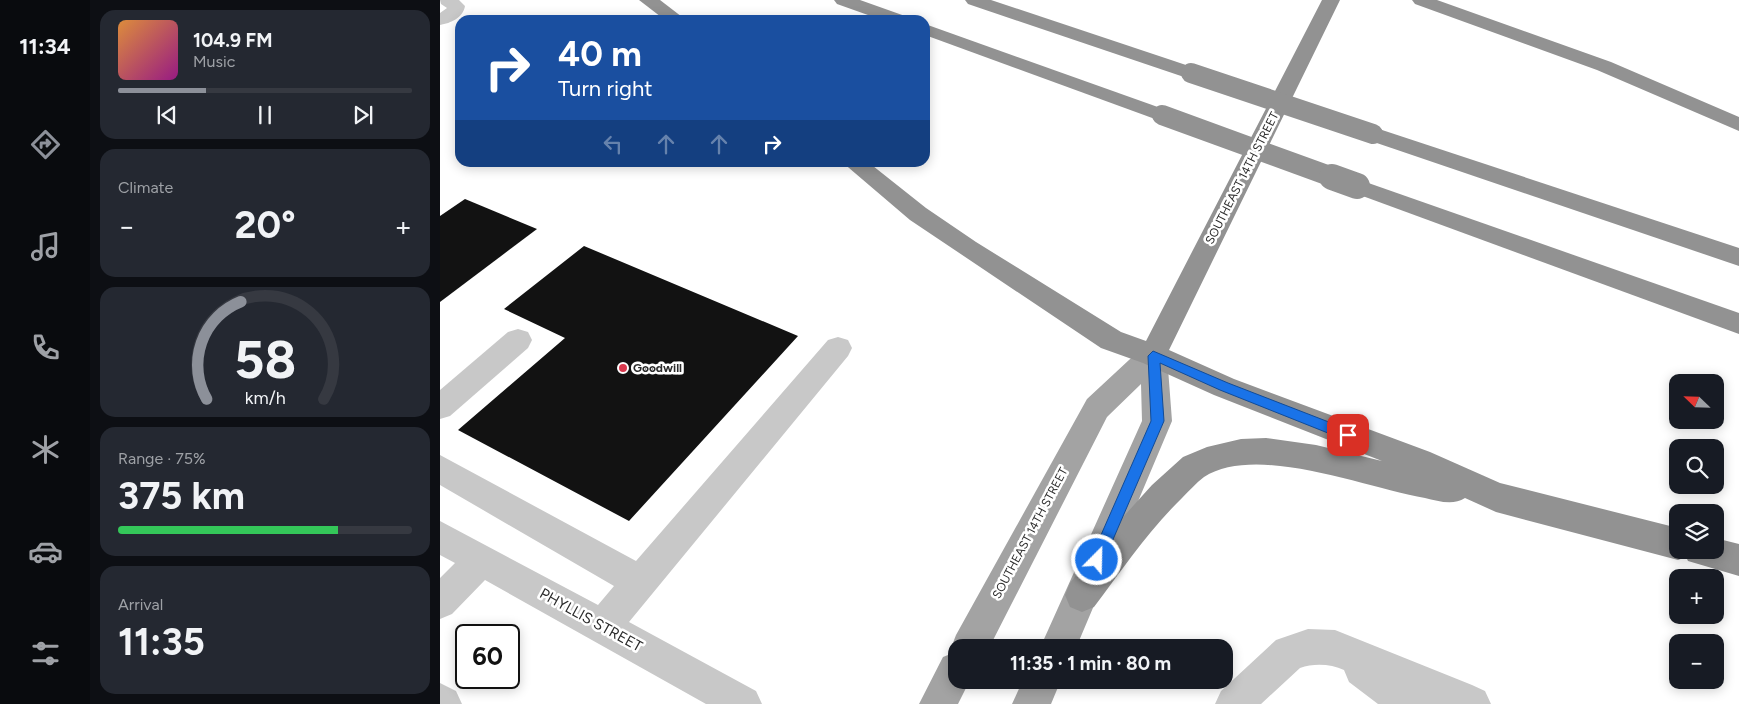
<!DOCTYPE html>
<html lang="en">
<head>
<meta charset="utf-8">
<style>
	body { margin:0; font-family:Figtree,sans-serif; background:#242831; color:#f1f3f6; height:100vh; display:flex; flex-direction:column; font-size:19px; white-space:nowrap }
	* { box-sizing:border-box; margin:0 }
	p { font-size:16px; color:#9ea1a6 }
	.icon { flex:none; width:28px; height:28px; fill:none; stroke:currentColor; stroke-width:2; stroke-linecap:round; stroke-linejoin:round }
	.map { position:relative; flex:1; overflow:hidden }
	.sheet { display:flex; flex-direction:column; gap:10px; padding:10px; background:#0d0f14; width:350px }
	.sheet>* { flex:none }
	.banner { position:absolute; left:15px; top:15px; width:475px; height:152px; border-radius:15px; box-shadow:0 2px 12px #0003; background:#1a4fa0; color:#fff; overflow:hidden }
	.needle { width:32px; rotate:293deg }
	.tools { position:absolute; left:1229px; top:374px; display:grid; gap:10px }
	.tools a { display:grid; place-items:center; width:55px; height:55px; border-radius:10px; background:#171b24; box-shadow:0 2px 12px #0003; font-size:25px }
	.speed { position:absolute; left:15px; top:624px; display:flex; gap:10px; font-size:25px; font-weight:700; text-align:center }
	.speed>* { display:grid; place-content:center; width:65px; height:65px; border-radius:50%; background:#171b24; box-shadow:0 2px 12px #0003; line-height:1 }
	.speed .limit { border:2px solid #111; border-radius:8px; background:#fff; color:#111 }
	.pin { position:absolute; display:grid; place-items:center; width:42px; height:42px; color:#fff; margin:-21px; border-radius:10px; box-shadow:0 2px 8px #0006 }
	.me { position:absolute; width:55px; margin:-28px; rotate:23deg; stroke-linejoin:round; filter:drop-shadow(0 0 4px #0008) }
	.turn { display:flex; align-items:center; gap:18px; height:105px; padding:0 20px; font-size:22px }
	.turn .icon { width:65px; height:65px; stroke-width:2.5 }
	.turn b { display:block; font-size:35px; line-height:42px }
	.lanes { display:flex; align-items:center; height:48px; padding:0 20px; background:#0003; justify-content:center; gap:25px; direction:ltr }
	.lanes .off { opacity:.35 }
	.big { font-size:38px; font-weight:700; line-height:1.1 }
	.sheet .tile { flex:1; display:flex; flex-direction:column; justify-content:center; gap:8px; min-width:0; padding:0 18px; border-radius:15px; background:#242831 }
	.sheet .dial { align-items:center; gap:0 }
	.dial svg { height:130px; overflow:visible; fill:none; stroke:#363941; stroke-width:7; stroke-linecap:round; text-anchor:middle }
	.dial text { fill:#f1f3f6; stroke:none }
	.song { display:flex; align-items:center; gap:15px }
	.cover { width:60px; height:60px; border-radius:8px; background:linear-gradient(135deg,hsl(30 70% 55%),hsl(310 70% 35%)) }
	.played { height:5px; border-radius:2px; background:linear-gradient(90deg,#8c9099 30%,#363941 30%) }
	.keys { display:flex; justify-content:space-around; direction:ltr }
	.heat { display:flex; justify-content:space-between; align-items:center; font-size:28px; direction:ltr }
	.charge { height:8px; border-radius:4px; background:linear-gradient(90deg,#34c759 75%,#363941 0) }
	.trip { position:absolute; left:508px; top:639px; width:285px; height:50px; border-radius:15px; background:#171b24; box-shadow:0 2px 12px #0003; font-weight:700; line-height:50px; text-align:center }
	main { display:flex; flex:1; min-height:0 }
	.menu { display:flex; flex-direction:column; width:90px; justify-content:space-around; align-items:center; background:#090b0e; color:#9ea1a6 }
	.menu .icon { width:35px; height:35px }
	.menu .active { color:#8c9099 }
	.menu b { font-size:22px; color:#f1f3f6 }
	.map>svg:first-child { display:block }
</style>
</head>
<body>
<main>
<nav class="menu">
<b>11:34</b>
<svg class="icon active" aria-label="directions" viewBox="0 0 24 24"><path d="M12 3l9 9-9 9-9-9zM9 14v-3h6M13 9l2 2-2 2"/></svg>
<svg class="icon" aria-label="music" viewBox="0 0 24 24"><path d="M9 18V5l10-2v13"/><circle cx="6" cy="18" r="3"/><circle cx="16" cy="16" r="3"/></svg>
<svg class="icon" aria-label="phone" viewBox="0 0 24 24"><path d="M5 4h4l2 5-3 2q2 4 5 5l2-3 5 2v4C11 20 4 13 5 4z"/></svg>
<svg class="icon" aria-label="climate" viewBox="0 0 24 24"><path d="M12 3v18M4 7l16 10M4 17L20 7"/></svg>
<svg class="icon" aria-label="car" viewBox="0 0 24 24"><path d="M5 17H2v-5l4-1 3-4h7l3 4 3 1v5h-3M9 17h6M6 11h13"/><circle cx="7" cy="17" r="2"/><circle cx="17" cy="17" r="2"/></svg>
<svg class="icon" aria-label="filters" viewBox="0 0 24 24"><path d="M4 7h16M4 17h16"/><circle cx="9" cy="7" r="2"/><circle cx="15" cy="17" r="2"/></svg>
</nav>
<section class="sheet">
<div class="tile">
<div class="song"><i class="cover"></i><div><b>104.9 FM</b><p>Music</p></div></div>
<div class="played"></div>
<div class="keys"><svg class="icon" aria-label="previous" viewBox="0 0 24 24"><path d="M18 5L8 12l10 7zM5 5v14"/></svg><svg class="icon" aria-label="pause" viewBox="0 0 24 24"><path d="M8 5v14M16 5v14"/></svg><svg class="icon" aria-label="next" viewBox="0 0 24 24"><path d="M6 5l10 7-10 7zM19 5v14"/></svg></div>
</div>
<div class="tile"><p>Climate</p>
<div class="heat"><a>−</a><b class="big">20°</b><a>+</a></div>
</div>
<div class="tile dial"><svg viewBox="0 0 100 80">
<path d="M14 69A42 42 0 1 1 86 69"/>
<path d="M14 69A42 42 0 0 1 35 9" stroke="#8c9099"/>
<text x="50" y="56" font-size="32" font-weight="700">58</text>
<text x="50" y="72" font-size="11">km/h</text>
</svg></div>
<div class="tile"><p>Range · 75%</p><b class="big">375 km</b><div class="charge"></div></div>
<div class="tile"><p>Arrival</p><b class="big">11:35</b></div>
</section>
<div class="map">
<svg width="1299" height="704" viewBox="0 0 1299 704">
	<rect width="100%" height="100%" fill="#fff"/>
	<!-- building -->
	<g fill="#121212">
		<polygon points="25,199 97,229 0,302 0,216"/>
		<polygon points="144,246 358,336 189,521 18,430 125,338 64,309"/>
	</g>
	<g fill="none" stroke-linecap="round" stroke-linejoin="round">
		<!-- minor -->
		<g fill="#c8c8c8" fill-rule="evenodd">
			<path d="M0 0H19L25 6C23 18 11 23 0 25V13L7 8 1 4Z"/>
			<polygon points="78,329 88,332 92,340 88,348 10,416 0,419 0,390 68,332"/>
			<polygon points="398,337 408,340 412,348 408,356 189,622 316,691 322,704 266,704 45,580 12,614 0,619 0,578 15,563 0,555 0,521 158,605 174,586 0,485 0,455 196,561 388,340"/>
			<path d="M868 629 895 630 1032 685 1045 691 1051 704H938L909 682 904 670C891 664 874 663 860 668L821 704H775L781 691 836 640Z"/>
			<polygon points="0,683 16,691 22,704 0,704"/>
		</g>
		<!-- major -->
		<g fill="#a3a3a3" fill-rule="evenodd">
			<polygon points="713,344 723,347 727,355 732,421 636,648 600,648 702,421 701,384 667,417 549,648 516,648 516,680 530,680 518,704 479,704 503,657 513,653 511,648 516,635 647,399 703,347"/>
			<polygon points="583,680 621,680 611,704 572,704"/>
		</g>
		<!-- highway -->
		<g fill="#929292" fill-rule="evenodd">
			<polygon points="199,0 220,0 246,20 225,20"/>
			<polygon points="394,0 420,0 465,16 468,20 442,20 397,4"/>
			<polygon points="525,0 551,0 758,69 761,73 758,77 744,77 528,4"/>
			<path d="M882 0H900L729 350 794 379 990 452 1060 483 1238 528V550H1275V538L1299 544V576L1248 561 1246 557 1238 560 1056 512 1025 498C1013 506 998 501 985 498 926 488 817 443 764 477 756 483 749 491 742 498 708 531 682 570 654 607L642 612 630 607 625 595 630 583 675 526 712 485 743 457 767 447 801 439 826 438 876 445 942 461 774 395 703 363 661 348 470 220 402 162H428L486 208 536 242 681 332 706 341Z"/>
			<polygon points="972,0 997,0 1171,62 1299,117 1299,131 1157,70 975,4"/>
			<polygon points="485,24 729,111 732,115 729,119 722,121 715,119 485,35"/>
			<polygon points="933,127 1299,248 1299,266 925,139 922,134 925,129"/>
			<polygon points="917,179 1299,313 1299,334 909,191 906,186 909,181"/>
		</g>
		<!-- highway-bridge-far1 -->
		<g stroke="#929292" stroke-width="20">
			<polyline points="751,73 933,134"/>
			<polyline points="722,115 895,178"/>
		</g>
		<!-- highway-bridge -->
		<polyline stroke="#929292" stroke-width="26" points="892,177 917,186"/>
	</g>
	<!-- route -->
	<polygon fill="#1a73e8" stroke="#114b97" points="713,351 788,383 912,431 914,435 908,440 903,439 780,390 720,363 724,421 662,565 657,567 652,565 650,560 711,421 708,356"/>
	<!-- markers -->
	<circle fill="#d8384d" stroke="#fff" stroke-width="2" cx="183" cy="368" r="5"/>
	<g text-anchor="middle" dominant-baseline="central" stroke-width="5" stroke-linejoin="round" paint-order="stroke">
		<!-- street labels -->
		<g font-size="12" fill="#2b2b2b" stroke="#fff">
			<text transform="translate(802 178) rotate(-63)">SOUTHEAST 14TH STREET</text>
			<text transform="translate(590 533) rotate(-62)">SOUTHEAST 14TH STREET</text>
		</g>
		<!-- poi labels -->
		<g font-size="12" font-weight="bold" fill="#2b2b2b" stroke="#fff" text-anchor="start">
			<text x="193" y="368">Goodwill</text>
		</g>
		<!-- near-street labels -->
		<g font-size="15" fill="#2b2b2b" stroke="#fff">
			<text transform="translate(151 620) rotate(29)">PHYLLIS STREET</text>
		</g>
	</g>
</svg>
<div class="tools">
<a><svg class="needle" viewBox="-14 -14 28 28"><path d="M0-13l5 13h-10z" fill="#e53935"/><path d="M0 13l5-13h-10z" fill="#9ea1a6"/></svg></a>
<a><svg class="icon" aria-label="search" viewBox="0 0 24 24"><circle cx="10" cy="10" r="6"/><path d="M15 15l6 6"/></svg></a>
<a><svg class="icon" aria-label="layers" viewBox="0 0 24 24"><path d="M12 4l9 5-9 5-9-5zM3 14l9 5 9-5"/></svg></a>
<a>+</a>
<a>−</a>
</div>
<div class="speed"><div class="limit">60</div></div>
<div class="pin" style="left:908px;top:435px;background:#d93025"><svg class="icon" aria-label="arrive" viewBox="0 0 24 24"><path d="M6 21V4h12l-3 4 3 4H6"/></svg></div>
<svg class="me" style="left:657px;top:560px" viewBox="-20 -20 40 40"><circle r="17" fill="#1a73e8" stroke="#fff" stroke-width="3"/><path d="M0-11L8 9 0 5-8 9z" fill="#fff"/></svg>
<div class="trip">11:35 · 1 min · 80 m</div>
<div class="banner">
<div class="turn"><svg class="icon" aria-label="right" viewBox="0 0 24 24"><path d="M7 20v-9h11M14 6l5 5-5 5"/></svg><div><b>40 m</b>Turn right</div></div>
<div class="lanes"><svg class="icon off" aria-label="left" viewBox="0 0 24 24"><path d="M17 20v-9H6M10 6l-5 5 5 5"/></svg><svg class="icon off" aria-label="ahead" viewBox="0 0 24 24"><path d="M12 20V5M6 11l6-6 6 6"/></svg><svg class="icon off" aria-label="ahead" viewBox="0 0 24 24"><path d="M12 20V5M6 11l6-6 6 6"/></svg><svg class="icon" aria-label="right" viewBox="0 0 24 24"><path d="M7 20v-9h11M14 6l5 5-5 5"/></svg></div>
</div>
</div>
</main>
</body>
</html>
